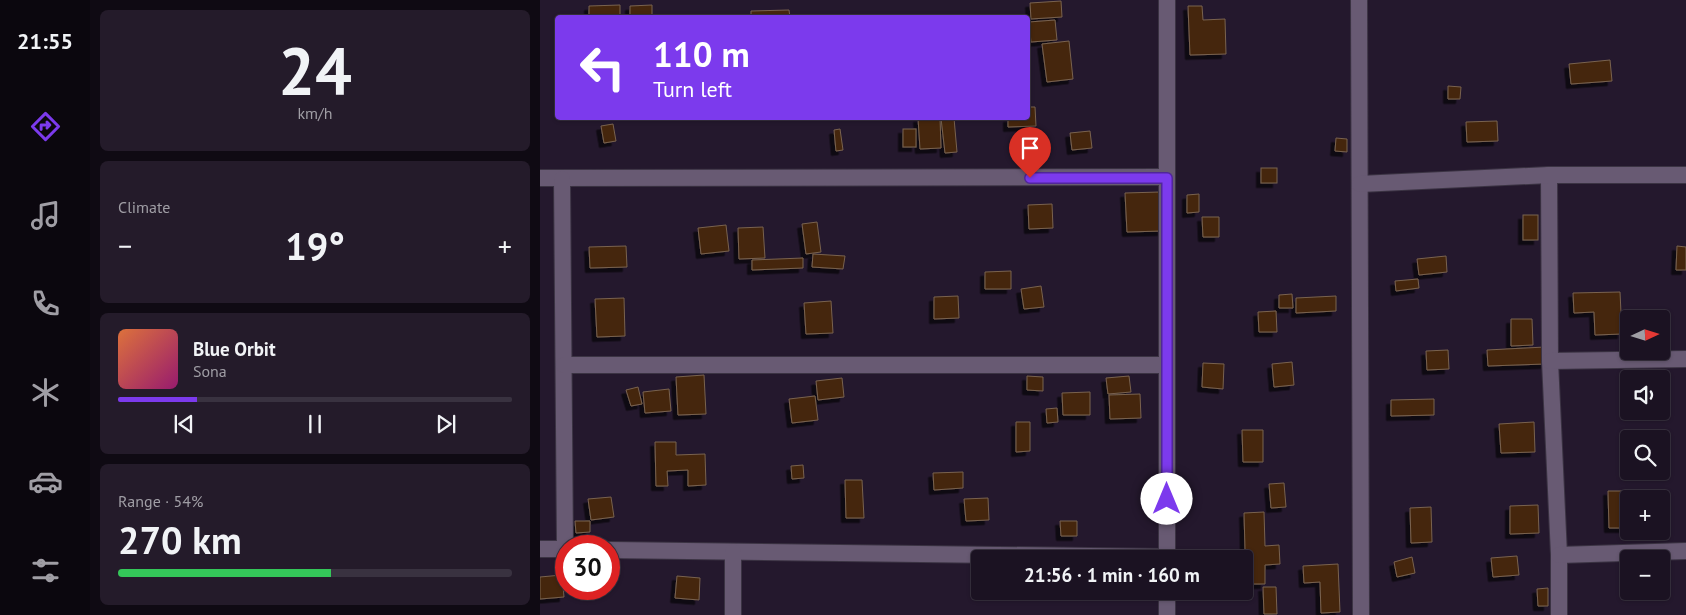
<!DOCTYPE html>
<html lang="en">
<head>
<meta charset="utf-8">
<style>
	body { margin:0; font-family:"PT Sans",sans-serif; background:#241b2a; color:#f1f3f6; height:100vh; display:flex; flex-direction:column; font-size:19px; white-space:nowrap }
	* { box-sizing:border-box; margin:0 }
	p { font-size:16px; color:#a09ea5 }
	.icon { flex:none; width:28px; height:28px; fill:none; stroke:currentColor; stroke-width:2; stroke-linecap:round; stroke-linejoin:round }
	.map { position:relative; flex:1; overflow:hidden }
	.panel { display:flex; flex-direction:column; gap:10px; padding:10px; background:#0f0a13; width:450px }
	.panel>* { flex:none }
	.guide { position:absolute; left:15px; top:15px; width:475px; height:105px; border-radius:5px; box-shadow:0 1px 4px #0004,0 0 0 1px #393240; background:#7c3aed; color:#fff; overflow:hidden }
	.needle { width:32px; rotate:86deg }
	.controls { position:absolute; left:1080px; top:310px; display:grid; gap:10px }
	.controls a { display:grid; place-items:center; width:50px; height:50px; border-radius:5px; background:#1b1222; box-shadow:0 1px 4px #0004,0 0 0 1px #393240; font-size:25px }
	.speed { position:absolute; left:15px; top:535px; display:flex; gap:10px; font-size:25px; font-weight:700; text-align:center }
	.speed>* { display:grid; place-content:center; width:65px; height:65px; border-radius:50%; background:#1b1222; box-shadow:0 1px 4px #0004,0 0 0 1px #393240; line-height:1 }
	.speed .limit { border:8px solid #d22; background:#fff; color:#111 }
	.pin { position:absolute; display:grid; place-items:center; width:42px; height:42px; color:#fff; margin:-51px -21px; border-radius:50% 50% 50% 0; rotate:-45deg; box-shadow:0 0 5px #0007 }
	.pin .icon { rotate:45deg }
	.me { position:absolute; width:55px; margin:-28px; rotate:0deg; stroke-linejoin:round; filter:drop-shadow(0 0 4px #0008) }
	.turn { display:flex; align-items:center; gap:18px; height:105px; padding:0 15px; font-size:22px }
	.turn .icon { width:65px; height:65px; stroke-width:2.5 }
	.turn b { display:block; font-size:35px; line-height:42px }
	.big { font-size:38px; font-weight:700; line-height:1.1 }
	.panel .card { flex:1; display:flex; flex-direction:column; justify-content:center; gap:8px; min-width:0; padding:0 18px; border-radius:8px; background:#241b2a }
	.panel .dial { align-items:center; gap:0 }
	.dial b { font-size:65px; line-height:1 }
	.song { display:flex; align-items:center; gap:15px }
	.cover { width:60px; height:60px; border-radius:8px; background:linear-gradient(135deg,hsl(20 70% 55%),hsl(320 70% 35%)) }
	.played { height:5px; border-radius:2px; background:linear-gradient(90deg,#7c3aed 20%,#393240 20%) }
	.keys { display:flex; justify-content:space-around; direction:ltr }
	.heat { display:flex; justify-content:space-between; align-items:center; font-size:28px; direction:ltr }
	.charge { height:8px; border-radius:4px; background:linear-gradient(90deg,#34c759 54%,#393240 0) }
	.trip { position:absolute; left:431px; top:550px; width:282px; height:50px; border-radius:5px; background:#1b1222; box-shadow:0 1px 4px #0004,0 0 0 1px #393240; font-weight:700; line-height:50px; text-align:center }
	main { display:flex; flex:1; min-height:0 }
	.tab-bar { display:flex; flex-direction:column; width:90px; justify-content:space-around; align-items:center; background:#0b070e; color:#a09ea5 }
	.tab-bar .icon { width:35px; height:35px }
	.tab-bar .current { color:#7c3aed }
	.tab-bar b { font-size:22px; color:#f1f3f6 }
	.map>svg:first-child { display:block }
</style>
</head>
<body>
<main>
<nav class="tab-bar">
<b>21:55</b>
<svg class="icon current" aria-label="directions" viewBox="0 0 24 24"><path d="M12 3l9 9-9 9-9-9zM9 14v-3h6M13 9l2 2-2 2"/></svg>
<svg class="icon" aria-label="music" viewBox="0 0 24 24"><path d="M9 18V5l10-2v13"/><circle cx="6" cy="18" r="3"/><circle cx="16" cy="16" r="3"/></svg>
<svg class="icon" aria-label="phone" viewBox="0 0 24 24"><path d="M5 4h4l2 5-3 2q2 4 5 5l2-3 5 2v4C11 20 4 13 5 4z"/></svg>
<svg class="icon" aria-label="climate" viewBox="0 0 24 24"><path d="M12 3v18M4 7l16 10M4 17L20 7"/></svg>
<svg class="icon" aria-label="car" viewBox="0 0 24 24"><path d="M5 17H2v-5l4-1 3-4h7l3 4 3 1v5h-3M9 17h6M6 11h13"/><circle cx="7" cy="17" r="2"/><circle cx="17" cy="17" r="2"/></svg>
<svg class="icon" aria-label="filters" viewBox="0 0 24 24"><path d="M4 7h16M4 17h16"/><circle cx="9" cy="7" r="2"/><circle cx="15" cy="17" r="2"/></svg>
</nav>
<section class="panel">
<div class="card dial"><b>24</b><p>km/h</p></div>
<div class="card"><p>Climate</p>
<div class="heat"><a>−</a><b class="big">19°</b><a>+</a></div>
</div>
<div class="card">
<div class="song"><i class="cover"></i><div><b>Blue Orbit</b><p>Sona</p></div></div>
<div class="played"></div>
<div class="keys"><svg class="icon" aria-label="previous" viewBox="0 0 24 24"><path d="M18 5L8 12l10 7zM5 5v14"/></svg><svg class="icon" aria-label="pause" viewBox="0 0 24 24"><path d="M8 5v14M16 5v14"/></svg><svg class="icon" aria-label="next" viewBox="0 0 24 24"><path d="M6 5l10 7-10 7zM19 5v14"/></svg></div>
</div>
<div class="card"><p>Range · 54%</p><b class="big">270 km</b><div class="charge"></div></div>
</section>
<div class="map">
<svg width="1146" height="615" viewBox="0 0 1146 615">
	<defs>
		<filter id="shadow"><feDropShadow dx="-4.5" dy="4.5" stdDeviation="0" flood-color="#0009"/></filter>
	</defs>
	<rect width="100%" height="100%" fill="#24182d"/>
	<!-- building -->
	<g fill="#44270d" stroke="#79624f" filter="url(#shadow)">
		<polygon points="521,1 522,17 491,19 490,3"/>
		<polygon points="80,5 80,17 49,18 49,6"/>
		<polygon points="112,5 112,18 90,18 90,6"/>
		<polygon points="648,6 662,6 663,20 685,19 686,54 650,55"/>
		<polygon points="249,10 250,18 211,18 211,11"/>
		<polygon points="515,20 517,40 491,42 489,22"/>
		<polygon points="529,41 533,79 507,82 502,44"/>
		<polygon points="1070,60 1072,81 1031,84 1029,64"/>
		<polygon points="908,86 921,87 920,99 908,99"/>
		<polygon points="488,107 495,107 496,126 468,127 468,118 488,118"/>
		<polygon points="378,118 400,118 401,148 380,149"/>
		<polygon points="401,118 414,118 417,152 405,153"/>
		<polygon points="957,121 958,141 927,142 926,122"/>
		<polygon points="73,124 76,141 64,143 61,126"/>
		<polygon points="300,129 303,150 296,151 294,130"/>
		<rect x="363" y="129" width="13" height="18"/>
		<polygon points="550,131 552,148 532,150 530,133"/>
		<polygon points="796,138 807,139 807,152 795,151"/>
		<rect x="721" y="168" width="16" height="15"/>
		<polygon points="620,192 622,231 587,232 585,193"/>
		<polygon points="659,194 659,212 647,213 647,195"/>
		<polygon points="512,204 513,228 489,229 488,205"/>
		<rect x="983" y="215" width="15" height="25"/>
		<polygon points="662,217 679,217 679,237 663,237"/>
		<polygon points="277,222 281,252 266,254 262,224"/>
		<polygon points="186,225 189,251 161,254 158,228"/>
		<polygon points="223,227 225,258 199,259 198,228"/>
		<polygon points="86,246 87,267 50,268 49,247"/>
		<polygon points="1137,246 1146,247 1146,270 1136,270"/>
		<polygon points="273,254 305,256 303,269 272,267"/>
		<polygon points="906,256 907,272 879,275 877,259"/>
		<polygon points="263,258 263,268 212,270 212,260"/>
		<polygon points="471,271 471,289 445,289 445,272"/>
		<polygon points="878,279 879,288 856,291 855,281"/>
		<polygon points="501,286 504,307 484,309 481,289"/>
		<polygon points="1080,292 1082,334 1055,335 1054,312 1034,313 1033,293"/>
		<polygon points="752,294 753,308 739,308 739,295"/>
		<polygon points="418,296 419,318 394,319 394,297"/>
		<polygon points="796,296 796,311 756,313 756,298"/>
		<polygon points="84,298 85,336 57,337 55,299"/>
		<polygon points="291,301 293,333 266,334 264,303"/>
		<polygon points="736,311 737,332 719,332 718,312"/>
		<polygon points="971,319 992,319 993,345 971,346"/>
		<polygon points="1005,347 1005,364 948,366 947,350"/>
		<polygon points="908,350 909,369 887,370 886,351"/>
		<polygon points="752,362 754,385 734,387 732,364"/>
		<polygon points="663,363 684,364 683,389 662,387"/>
		<polygon points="164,375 166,414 138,415 136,377"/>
		<polygon points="487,376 503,377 503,391 487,390"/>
		<polygon points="589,376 591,392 568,394 566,378"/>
		<polygon points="302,378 304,397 278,400 276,381"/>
		<polygon points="98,387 102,404 91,406 86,390"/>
		<polygon points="129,389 131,411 105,413 103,392"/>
		<polygon points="550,392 550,415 523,415 522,393"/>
		<polygon points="600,394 601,418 570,419 569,395"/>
		<polygon points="275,396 278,420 252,423 249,399"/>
		<polygon points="894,399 894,415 851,416 851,400"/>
		<polygon points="517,408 518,422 507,423 506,409"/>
		<polygon points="476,422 490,422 490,451 476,452"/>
		<polygon points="994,422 995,452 961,453 959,424"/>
		<polygon points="702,430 723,430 723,462 703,462"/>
		<polygon points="115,442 136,442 136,455 165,454 166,485 148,486 148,470 127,471 128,486 116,486"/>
		<polygon points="263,465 264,478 252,479 251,466"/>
		<polygon points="423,472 423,488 394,490 393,473"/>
		<polygon points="305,480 322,480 324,518 306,518"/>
		<polygon points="744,483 746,507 731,508 729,484"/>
		<polygon points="1068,491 1087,491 1088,528 1069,528"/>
		<polygon points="71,497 74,517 51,520 48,499"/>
		<polygon points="448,498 449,520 426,521 424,499"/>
		<polygon points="998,505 999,533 970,534 970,506"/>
		<polygon points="891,507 892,542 871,543 870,508"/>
		<polygon points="724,512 725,546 739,545 740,564 725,565 725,584 706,584 704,513"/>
		<polygon points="35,521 50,521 50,532 36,533"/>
		<polygon points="520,521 537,521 537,536 521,536"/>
		<polygon points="977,556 979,575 953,577 951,558"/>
		<polygon points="872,557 875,573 857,577 854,562"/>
		<polygon points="798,564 800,612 781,613 780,582 764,583 763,566"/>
		<polygon points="22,575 24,597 0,599 0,577"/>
		<polygon points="137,576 160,578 159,600 135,598"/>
		<polygon points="723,587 736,587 737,614 724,614"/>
		<polygon points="1008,588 1008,606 998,606 997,589"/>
	</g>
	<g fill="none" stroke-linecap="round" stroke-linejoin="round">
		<!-- street casing -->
		<g stroke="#3b3343" stroke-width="18">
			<g id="street">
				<polyline points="819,0 821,615"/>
				<polyline points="1009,175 1010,361 1019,555 1019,615"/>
				<polyline points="0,178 627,177"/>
				<polyline points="22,179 25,549"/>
				<polyline points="820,184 1009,175 1146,175"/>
				<polyline points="1010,361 1146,359"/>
				<polyline points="24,365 627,365"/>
				<polyline points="0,549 26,549"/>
				<polyline points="69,550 627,557"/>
				<polyline points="1019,555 1146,551"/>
				<polyline points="627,559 627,0"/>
				<polyline points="627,591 627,615"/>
				<polyline points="193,615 193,552"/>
			</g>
		</g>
		<!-- street -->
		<use href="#street" stroke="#685a73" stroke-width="16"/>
	</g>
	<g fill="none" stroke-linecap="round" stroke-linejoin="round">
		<!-- route casing -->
		<g stroke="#51269a" stroke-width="12">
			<polyline id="route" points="490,178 627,178 627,499"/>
		</g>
		<!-- route -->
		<use href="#route" stroke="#7c3aed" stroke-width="9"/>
	</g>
</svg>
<div class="controls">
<a><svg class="needle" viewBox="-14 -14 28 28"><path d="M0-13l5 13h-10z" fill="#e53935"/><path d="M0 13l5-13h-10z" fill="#a09ea5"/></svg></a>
<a><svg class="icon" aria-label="sound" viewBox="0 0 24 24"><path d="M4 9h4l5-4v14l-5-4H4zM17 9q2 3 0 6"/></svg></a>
<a><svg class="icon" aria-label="search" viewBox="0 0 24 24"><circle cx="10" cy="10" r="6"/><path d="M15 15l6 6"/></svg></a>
<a>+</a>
<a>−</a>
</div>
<div class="speed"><div class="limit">30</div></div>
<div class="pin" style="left:490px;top:178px;background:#d93025"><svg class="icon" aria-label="arrive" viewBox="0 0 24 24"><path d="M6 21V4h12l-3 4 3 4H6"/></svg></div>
<svg class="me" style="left:627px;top:499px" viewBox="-20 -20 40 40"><circle r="19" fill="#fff"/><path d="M0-13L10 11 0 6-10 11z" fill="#7c3aed"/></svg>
<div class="trip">21:56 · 1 min · 160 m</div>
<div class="guide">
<div class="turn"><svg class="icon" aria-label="left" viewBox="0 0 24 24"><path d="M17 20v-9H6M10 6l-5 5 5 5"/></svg><div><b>110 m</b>Turn left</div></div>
</div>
</div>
</main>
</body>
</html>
